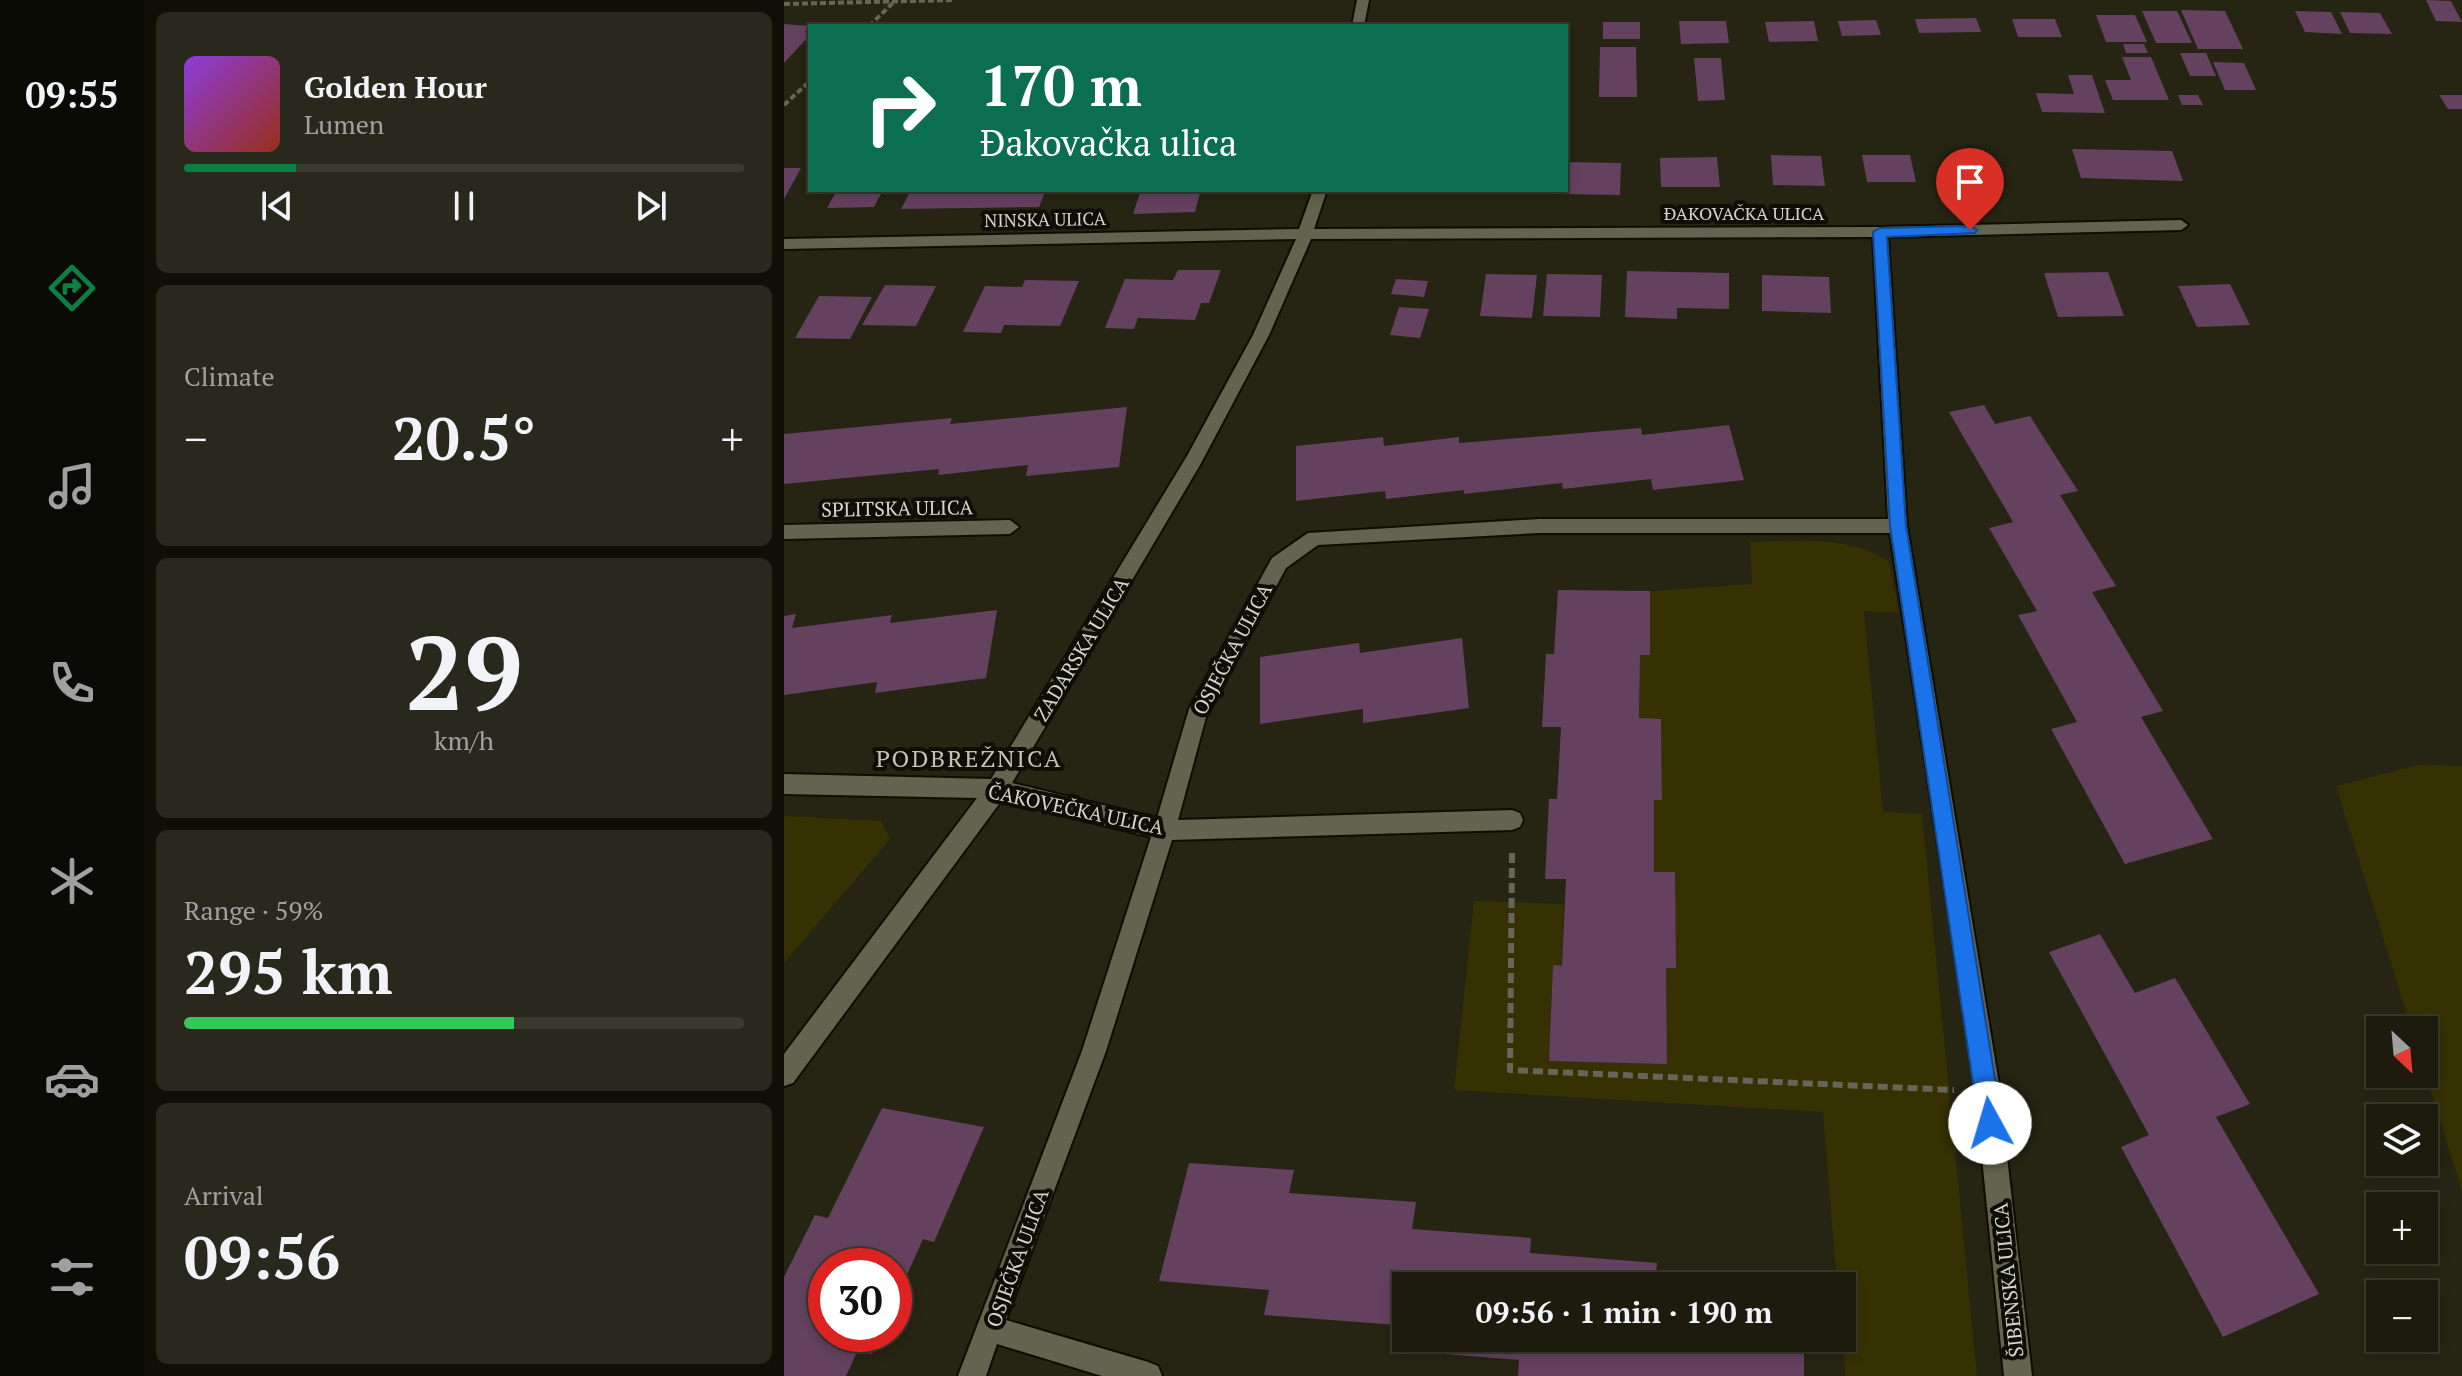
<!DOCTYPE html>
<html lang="en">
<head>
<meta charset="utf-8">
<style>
	body { margin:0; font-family:"PT Serif",serif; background:#29281c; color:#f1f3f6; height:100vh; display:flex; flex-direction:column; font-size:30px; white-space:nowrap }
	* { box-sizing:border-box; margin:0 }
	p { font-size:26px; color:#a0a19e }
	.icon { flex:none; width:44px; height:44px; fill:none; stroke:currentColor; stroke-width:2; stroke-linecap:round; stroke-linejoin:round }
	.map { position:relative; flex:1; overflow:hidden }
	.drawer { display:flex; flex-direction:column; gap:12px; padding:12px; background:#0f0f08; width:640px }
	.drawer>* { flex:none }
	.guide { position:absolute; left:24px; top:24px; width:760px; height:168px; border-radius:0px; box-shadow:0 4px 12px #0003,0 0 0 2px #3a392e; background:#0b6e4f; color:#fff; overflow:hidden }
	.needle { width:52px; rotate:154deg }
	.tools { position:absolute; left:1582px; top:1016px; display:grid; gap:16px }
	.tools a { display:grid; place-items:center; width:72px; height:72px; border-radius:0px; background:#1c1b0e; box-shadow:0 4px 12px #0003,0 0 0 2px #3a392e; font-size:40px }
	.speed { position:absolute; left:24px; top:1248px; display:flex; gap:16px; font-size:40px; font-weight:700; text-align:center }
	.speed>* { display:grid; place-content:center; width:104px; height:104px; border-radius:50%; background:#1c1b0e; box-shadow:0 4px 12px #0003,0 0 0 2px #3a392e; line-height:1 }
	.speed .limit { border:12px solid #d22; background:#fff; color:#111 }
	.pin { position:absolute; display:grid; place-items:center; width:68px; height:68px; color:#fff; margin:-82px -34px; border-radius:50% 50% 50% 0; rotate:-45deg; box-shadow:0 0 8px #0007 }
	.pin .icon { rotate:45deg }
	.me { position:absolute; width:88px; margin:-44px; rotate:354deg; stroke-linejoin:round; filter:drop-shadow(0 0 6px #0008) }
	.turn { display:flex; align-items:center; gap:28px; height:168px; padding:0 40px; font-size:36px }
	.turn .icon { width:104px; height:104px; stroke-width:2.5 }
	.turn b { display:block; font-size:56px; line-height:68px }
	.big { font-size:60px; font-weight:700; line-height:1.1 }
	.drawer .widget { flex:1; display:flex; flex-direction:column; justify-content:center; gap:12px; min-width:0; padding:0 28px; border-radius:12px; background:#29281c }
	.drawer .dial { align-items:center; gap:0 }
	.dial b { font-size:104px; line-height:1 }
	.song { display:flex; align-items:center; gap:24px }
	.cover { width:96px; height:96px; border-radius:12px; background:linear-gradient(135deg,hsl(270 70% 55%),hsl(10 70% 35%)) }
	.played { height:8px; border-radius:4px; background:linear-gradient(90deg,#0b8043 20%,#3a392e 20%) }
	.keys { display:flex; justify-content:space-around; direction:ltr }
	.heat { display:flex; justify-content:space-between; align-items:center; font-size:44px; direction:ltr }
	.charge { height:12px; border-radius:6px; background:linear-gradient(90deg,#34c759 59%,#3a392e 0) }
	.trip { position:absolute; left:608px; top:1272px; width:464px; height:80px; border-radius:0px; background:#1c1b0e; box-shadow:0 4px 12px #0003,0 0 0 2px #3a392e; font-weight:700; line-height:80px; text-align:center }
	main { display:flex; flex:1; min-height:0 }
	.menu { display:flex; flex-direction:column; width:144px; justify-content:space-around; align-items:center; background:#0b0b06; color:#a0a19e }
	.menu .icon { width:56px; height:56px }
	.menu .on { color:#0b8043 }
	.menu b { font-size:36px; color:#f1f3f6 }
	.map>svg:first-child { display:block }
</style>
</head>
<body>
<main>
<nav class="menu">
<b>09:55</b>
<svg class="icon on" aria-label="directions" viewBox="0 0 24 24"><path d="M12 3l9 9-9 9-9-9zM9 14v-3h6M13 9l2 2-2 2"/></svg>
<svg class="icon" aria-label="music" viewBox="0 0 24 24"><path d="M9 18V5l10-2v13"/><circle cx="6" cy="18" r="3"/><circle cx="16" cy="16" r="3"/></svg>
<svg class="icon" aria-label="phone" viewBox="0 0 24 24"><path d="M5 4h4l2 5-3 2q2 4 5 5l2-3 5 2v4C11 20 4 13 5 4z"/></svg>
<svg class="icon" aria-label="climate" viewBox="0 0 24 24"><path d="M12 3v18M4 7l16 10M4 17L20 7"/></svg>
<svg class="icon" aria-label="car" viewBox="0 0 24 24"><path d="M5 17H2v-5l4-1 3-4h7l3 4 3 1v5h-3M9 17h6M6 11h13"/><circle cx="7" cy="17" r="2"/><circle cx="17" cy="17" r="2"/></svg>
<svg class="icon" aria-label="filters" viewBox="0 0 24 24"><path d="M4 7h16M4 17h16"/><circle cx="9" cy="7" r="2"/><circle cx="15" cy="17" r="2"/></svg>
</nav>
<section class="drawer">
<div class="widget">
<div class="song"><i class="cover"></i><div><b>Golden Hour</b><p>Lumen</p></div></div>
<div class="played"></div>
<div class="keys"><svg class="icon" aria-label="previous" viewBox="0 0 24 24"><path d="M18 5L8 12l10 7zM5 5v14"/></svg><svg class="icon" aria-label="pause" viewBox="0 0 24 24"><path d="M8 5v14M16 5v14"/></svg><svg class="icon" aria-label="next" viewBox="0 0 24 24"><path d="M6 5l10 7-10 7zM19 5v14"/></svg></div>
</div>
<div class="widget"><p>Climate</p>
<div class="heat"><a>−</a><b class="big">20.5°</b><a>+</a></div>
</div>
<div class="widget dial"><b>29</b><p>km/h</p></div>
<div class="widget"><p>Range · 59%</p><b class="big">295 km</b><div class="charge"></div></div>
<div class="widget"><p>Arrival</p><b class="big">09:56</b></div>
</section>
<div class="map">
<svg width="1678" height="1376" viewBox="0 0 1678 1376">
	<rect width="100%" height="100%" fill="#262413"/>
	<!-- green -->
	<g fill="#363102">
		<path d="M966 542C1015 542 1062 534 1105 561L1115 613 1080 611 1099 812 1138 814 1193 1376H1061L1058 1286H1053L1039 1112 670 1090 690 901 780 904 778 966H769L765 1061 883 1063 882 968H892L890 872H870V800H878L877 719 855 718 856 655H866V591L968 584Z"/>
		<polygon points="1634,765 1678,766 1678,1191 1640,1069 1640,1030 1628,1030 1552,786"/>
		<polygon points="0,816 97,821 106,839 0,963"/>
	</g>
	<!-- building -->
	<g fill="#64415f">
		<polygon points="1642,0 1667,1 1678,22 1652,21"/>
		<polygon points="1397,10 1441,11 1459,49 1414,49"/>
		<polygon points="1358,11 1393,11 1408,43 1372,43"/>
		<polygon points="1511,11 1547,12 1558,34 1521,32"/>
		<polygon points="1556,12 1596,13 1608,34 1566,33"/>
		<polygon points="1312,15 1351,15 1363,42 1322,42"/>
		<polygon points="1192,18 1197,32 1135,33 1131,19"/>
		<polygon points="1228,19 1271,19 1278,37 1234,37"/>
		<polygon points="1092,20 1097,35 1058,36 1054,21"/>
		<polygon points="895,21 942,21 945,43 897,44"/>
		<polygon points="1030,21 1034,41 985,42 981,22"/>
		<rect x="819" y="22" width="37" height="17"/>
		<polygon points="0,24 26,26 21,32 26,32 26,35 0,63"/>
		<polygon points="1339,44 1360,44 1364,53 1342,53"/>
		<polygon points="816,47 852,47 853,97 815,97"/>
		<polygon points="1396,53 1422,53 1432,76 1406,76"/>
		<polygon points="1338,57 1367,57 1385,100 1329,100 1321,80 1347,80"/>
		<polygon points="910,58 937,58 941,100 914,101"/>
		<polygon points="1429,62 1460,63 1472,90 1441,90"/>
		<polygon points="1284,75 1308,75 1321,113 1258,112 1252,93 1290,94"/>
		<polygon points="1394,95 1414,95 1419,105 1398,105"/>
		<polygon points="1655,95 1678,95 1678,109 1664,109"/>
		<polygon points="1288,149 1388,151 1399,181 1297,178"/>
		<polygon points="987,155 1037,156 1041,186 989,185"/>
		<polygon points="1078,155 1126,155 1132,182 1083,182"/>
		<polygon points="933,157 936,187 877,187 876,158"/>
		<polygon points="782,162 837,163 836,195 779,194 782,190"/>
		<polygon points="0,168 17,168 0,199"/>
		<polygon points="53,190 99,190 90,207 43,208"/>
		<polygon points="127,190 262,190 255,207 117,209"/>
		<polygon points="357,190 444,190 445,193 416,193 411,212 349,214"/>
		<polygon points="707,190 755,190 754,194 706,193"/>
		<polygon points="394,270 437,270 425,303 417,303 411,320 354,318 350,329 321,328 341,279 389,280"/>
		<polygon points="843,271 945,273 945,309 893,308 893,319 841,317"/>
		<polygon points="1324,272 1340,316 1274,317 1260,273"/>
		<polygon points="702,274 753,275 748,318 696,316"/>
		<polygon points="763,274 818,275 816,317 759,316"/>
		<polygon points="978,275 1045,277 1047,313 978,311"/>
		<polygon points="612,279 644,281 640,297 607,294"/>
		<polygon points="241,280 295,281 276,326 220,325 217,333 179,332 201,286 238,287"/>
		<polygon points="1446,284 1466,325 1413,327 1394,286"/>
		<polygon points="101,285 152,286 132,326 78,325"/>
		<polygon points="35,296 88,297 66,339 11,338"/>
		<polygon points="615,307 645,309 636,338 606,335"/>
		<polygon points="1200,405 1211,424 1246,416 1294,491 1276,495 1332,586 1308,592 1379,711 1357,717 1429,839 1341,864 1267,729 1293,722 1234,615 1253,611 1205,528 1229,522 1165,412"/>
		<polygon points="343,407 335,467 242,476 244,465 154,475 155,469 0,484 0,434 168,418 166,424"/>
		<polygon points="945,425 960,480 869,490 867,479 779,489 778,483 680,494 680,490 602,499 601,491 512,501 512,446 599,437 600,446 675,437 675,443 857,428 858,435"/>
		<polygon points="774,590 866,591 866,655 856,655 855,718 877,719 878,800 870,800 870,872 891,872 892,968 882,968 883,1064 765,1061 769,965 778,966 782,879 761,879 765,799 773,799 777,727 758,727 762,654 770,654"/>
		<polygon points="213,610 202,678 91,693 93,682 0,695 0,616 12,614 8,628 108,615 106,623"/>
		<polygon points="678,638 685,708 579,723 579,709 476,724 476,657 575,643 576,653"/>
		<polygon points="1316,934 1351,993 1391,978 1466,1104 1432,1117 1535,1294 1439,1337 1337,1147 1365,1135 1265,952"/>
		<polygon points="98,1108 200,1127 150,1242 139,1239 110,1304 110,1266 42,1266 42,1334 97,1334 88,1354 73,1352 62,1376 0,1376 0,1277 31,1215 44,1218"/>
		<polygon points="405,1163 510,1170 505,1193 632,1202 628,1229 747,1238 746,1253 873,1263 871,1282 890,1284 622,1286 622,1338 1020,1338 1020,1376 734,1376 735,1360 610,1350 614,1325 480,1315 485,1290 375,1281"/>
	</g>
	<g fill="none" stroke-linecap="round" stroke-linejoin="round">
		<!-- street casing -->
		<g stroke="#0f0d01" stroke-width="4">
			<g id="street">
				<polygon points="573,0 585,0 580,26 568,26"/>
				<path d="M529 190H543L530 229 1096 227 1397 220 1404 225 1397 230 1104 237 1123 526 1214 1078 1248 1376H1220L1190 1078 1106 533H755L534 545 502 568 422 717 394 820 728 810 736 813 739 820 736 827 728 830 388 840 322 1051 222 1320 364 1362 374 1366 378 1376H318L213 1344 202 1376H174L298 1051 367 837 218 800 9 1083 0 1086V1054L193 798 0 794V774L207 779 403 456 469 335 512 239 0 249V239L515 229ZM1089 237 1104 519H755L524 533 488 558 405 709 373 818 228 783 416 465 485 335 527 239Z"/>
				<polygon points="226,520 235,527 226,534 0,539 0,525"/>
			</g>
		</g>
		<!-- path-far1 -->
		<g stroke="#676556" stroke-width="4" stroke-dasharray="6 3" stroke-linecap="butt">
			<polyline points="0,4 171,0"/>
			<polyline points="85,26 110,2"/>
			<polyline points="0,105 26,81"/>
		</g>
		<!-- path -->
		<polyline stroke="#676556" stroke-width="6" stroke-dasharray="10 5" stroke-linecap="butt" points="728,853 726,1070 1170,1090"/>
		<!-- street -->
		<use href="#street" fill="#64634f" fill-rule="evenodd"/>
	</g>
	<!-- route -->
	<polygon fill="#1a73e8" stroke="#114b97" stroke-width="2" points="1186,226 1193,230 1191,233 1103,237 1122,526 1218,1123 1214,1131 1206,1134 1198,1131 1195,1123 1106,526 1089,232 1096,228"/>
	<g text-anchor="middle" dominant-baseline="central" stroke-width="8" stroke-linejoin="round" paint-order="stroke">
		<!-- far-street labels -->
		<g font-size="18" fill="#d5d4c9" stroke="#0e0d06">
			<text x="960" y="213">ĐAKOVAČKA ULICA</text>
			<text transform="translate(261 219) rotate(-1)">NINSKA ULICA</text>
		</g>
		<!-- street labels -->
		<g font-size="20" fill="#d5d4c9" stroke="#0e0d06">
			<text transform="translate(113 508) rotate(-1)">SPLITSKA ULICA</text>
			<text transform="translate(297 649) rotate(-59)">ZADARSKA ULICA</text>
			<text transform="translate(448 649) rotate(-62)">OSJEČKA ULICA</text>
			<text transform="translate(292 809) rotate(12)">ČAKOVEČKA ULICA</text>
			<text transform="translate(233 1258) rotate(-70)">OSJEČKA ULICA</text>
			<text transform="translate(1224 1280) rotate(-96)">ŠIBENSKA ULICA</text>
		</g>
		<!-- quarter labels -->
		<g font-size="24" letter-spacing="2" fill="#c3c2ac" stroke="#0e0d06">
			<text x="185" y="758">PODBREŽNICA</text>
		</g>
	</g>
</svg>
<div class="tools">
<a><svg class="needle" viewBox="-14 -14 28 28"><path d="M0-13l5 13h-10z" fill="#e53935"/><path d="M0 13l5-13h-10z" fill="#a0a19e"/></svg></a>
<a><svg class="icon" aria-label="layers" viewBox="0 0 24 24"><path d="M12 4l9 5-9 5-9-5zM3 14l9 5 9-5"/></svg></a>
<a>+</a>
<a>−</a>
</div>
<div class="speed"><div class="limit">30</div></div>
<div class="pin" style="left:1186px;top:230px;background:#d93025"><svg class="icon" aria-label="arrive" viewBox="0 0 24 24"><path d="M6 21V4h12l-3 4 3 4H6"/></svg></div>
<svg class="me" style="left:1206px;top:1123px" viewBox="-20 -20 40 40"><circle r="19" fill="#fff"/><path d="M0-13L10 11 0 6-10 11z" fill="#1a73e8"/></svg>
<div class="trip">09:56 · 1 min · 190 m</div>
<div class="guide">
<div class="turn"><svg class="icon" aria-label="right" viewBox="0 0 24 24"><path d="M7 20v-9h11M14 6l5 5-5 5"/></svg><div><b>170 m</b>Đakovačka ulica</div></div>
</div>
</div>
</main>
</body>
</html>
